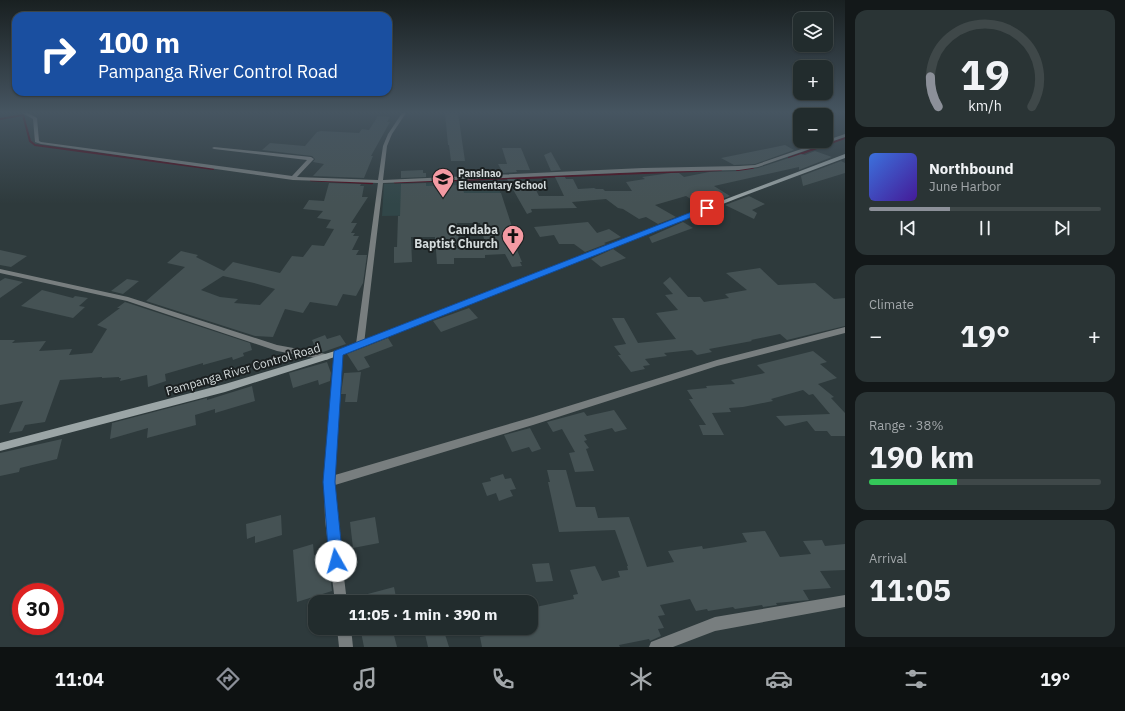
<!DOCTYPE html>
<html lang="en">
<head>
<meta charset="utf-8">
<style>
	body { margin:0; font-family:"IBM Plex Sans",sans-serif; background:#2a3435; color:#f1f3f6; height:100vh; display:flex; flex-direction:column; font-size:15px; white-space:nowrap }
	* { box-sizing:border-box; margin:0 }
	p { font-size:13px; color:#a2a7aa }
	.icon { flex:none; width:22px; height:22px; fill:none; stroke:currentColor; stroke-width:2; stroke-linecap:round; stroke-linejoin:round }
	.map { position:relative; flex:1; overflow:hidden }
	.details { display:flex; flex-direction:column; gap:10px; padding:10px; background:#131819; width:280px }
	.details>* { flex:none }
	.banner { position:absolute; left:12px; top:12px; width:380px; height:84px; border-radius:12px; box-shadow:0 1px 3px #0004,0 0 0 1px #3f4849; background:#1a4fa0; color:#fff; overflow:hidden }
	.tools { position:absolute; left:793px; top:12px; display:grid; gap:8px }
	.tools a { display:grid; place-items:center; width:40px; height:40px; border-radius:8px; background:#222c2d; box-shadow:0 1px 3px #0004,0 0 0 1px #3f4849; font-size:20px }
	.speed { position:absolute; left:12px; top:583px; display:flex; gap:8px; font-size:20px; font-weight:700; text-align:center }
	.speed>* { display:grid; place-content:center; width:52px; height:52px; border-radius:50%; background:#222c2d; box-shadow:0 1px 3px #0004,0 0 0 1px #3f4849; line-height:1 }
	.speed .limit { border:6px solid #d22; background:#fff; color:#111 }
	.pin { position:absolute; display:grid; place-items:center; width:34px; height:34px; color:#fff; margin:-17px; border-radius:8px; box-shadow:0 2px 6px #0006 }
	.me { position:absolute; width:44px; margin:-22px; rotate:353deg; stroke-linejoin:round; filter:drop-shadow(0 0 3px #0008) }
	.turn { display:flex; align-items:center; gap:14px; height:84px; padding:0 20px; font-size:18px }
	.turn .icon { width:52px; height:52px; stroke-width:2.5 }
	.turn b { display:block; font-size:28px; line-height:34px }
	.big { font-size:30px; font-weight:700; line-height:1.1 }
	.details .widget { flex:1; display:flex; flex-direction:column; justify-content:center; gap:6px; min-width:0; padding:0 14px; border-radius:12px; background:#2a3435 }
	.details .dial { align-items:center; gap:0 }
	.dial svg { height:104px; overflow:visible; fill:none; stroke:#3f4849; stroke-width:7; stroke-linecap:round; text-anchor:middle }
	.dial text { fill:#f1f3f6; stroke:none }
	.song { display:flex; align-items:center; gap:12px }
	.cover { width:48px; height:48px; border-radius:6px; background:linear-gradient(135deg,hsl(220 70% 55%),hsl(260 70% 35%)) }
	.played { height:4px; border-radius:2px; background:linear-gradient(90deg,#8c9099 35%,#3f4849 35%) }
	.keys { display:flex; justify-content:space-around; direction:ltr }
	.heat { display:flex; justify-content:space-between; align-items:center; font-size:22px; direction:ltr }
	.charge { height:6px; border-radius:3px; background:linear-gradient(90deg,#34c759 38%,#3f4849 0) }
	.trip { position:absolute; left:308px; top:595px; width:230px; height:40px; border-radius:12px; background:#222c2d; box-shadow:0 1px 3px #0004,0 0 0 1px #3f4849; font-weight:700; line-height:40px; text-align:center }
	.menu { display:flex; height:64px; justify-content:space-around; align-items:center; background:#0e1212; color:#a2a7aa }
	.menu .icon { width:28px; height:28px }
	.menu .selected { color:#8c9099 }
	.menu b { font-size:18px; color:#f1f3f6 }
	main { display:flex; flex:1; min-height:0 }
	.map>svg:first-child { display:block }
</style>
</head>
<body>
<main>
<div class="map">
<svg width="845" height="647" viewBox="0 0 845 647">
	<rect width="100%" height="100%" fill="#2e3a3c"/>
	<!-- built -->
	<polygon fill="#314648" points="497,182 507,214 382,216 384,184"/>
	<g fill="none" stroke-linecap="round" stroke-linejoin="round">
		<!-- stream-far1 -->
		<g stroke="#4e0819" stroke-width="2">
			<polyline points="0,119 23,115 30,141 35,145 213,169"/>
			<polyline points="789,158 845,138"/>
			<polyline points="737,170 753,169"/>
			<polyline points="516,178 721,170"/>
		</g>
		<!-- stream -->
		<g stroke="#4e0819" stroke-width="2.5">
			<polyline points="311,180 372,183"/>
			<polyline points="395,182 543,177"/>
		</g>
	</g>
	<!-- building -->
	<g fill="#455254" fill-rule="evenodd">
		<polygon points="445,113 458,113 465,161 451,161 449,145 448,145"/>
		<polygon points="378,116 390,117 387,122 390,122 371,156 373,156 364,178 313,176 324,164 313,162 315,159 312,156 262,150 270,143 305,146 317,132 321,131 359,133 362,129 369,130"/>
		<polygon points="785,145 794,150 755,164 734,165 721,158"/>
		<polygon points="502,148 521,148 530,170 516,170 517,172 503,173 498,164 507,164"/>
		<polygon points="815,151 832,157 799,170 799,167 714,186 730,196 710,204 702,206 686,196 655,205 676,217 658,224 646,217 639,219 623,209 618,208 606,199 572,202 577,208 531,209 532,212 527,214 507,179 519,179 524,190 536,190 539,196 564,196 555,177 565,177 566,179 573,179 578,189 594,188 596,189 603,189 605,191 632,191 626,182 645,179 642,177 671,173 679,173 684,177 709,172 739,171 758,168 801,154 805,155"/>
		<polygon points="551,152 561,170 551,171 544,155"/>
		<polygon points="841,161 845,163 845,173 803,186 801,176"/>
		<polygon points="423,170 423,173 426,173 426,177 401,178 401,171"/>
		<path d="M329 183 361 184 360 186H364L362 197H368L351 223H357L351 233H355L353 236H359L352 250H359L356 255H367L363 283 356 296 343 294 337 306 310 302 303 313 285 309 273 337 255 336 146 301 185 267 167 263 181 251 198 255 196 257 224 271 233 262 280 273 292 256 303 257 312 245 324 246 334 229 326 228 331 220 317 218 323 211 303 209 309 200 324 201ZM223 276 254 283 275 289 260 305 234 303 238 299 220 297 201 290Z"/>
		<path d="M426 183V186L462 185 464 193H501L518 245H515L522 262H520L522 266 512 267 505 254 485 255V258H454V264H437L435 237H411L412 262 394 263V247H397L398 216H400L401 184ZM457 223H480L485 243H459Z"/>
		<polygon points="749,196 765,204 752,210 757,213 754,219 725,205"/>
		<polygon points="588,222 597,233 609,229 621,237 604,243 606,244 585,252 574,244 559,244 554,235 540,237 534,227"/>
		<polygon points="683,222 693,228 652,243 649,237"/>
		<polygon points="613,249 626,258 601,267 591,259"/>
		<polygon points="0,250 27,256 11,267 0,265"/>
		<polygon points="760,268 778,285 815,283 834,299 845,298 845,326 787,340 780,334 751,340 752,341 709,349 712,352 697,355 692,350 664,353 667,356 645,359 650,365 643,366 645,369 631,372 618,355 621,355 614,346 626,344 612,318 624,318 638,343 676,339 656,313 678,310 665,295 673,294 663,283 670,277 688,297 700,297 704,302 729,298 725,294 747,290 726,273"/>
		<polygon points="5,278 23,282 0,298 0,281"/>
		<polygon points="127,279 139,281 123,294 111,291"/>
		<polygon points="42,290 73,298 75,296 88,298 79,306 85,307 73,318 21,306"/>
		<polygon points="125,302 250,343 252,350 243,353 244,356 233,360 232,357 203,365 203,363 165,374 166,381 148,387 147,375 120,381 121,378 119,378 119,377 102,378 102,377 60,380 45,422 25,425 22,431 9,433 23,401 0,405 0,340 15,340 12,343 46,341 39,351 72,349 69,355 92,353 107,329 97,325 120,308 117,308"/>
		<polygon points="469,308 478,318 441,332 433,321"/>
		<polygon points="325,335 327,339 340,335 346,344 323,352 317,351 312,340"/>
		<polygon points="388,338 393,346 364,357 370,367 358,371 347,354"/>
		<polygon points="813,351 827,362 820,364 837,378 818,384 834,397 831,398 845,413 845,436 831,436 827,431 815,431 807,421 785,426 776,416 830,414 813,394 809,395 803,390 771,399 773,401 743,407 729,408 731,412 712,413 724,435 703,435 699,425 706,425 689,399 693,399 687,390 707,388 706,386 735,384 731,380 765,373 757,365"/>
		<polygon points="327,362 331,373 330,381 319,385 318,380 293,388 289,373"/>
		<polygon points="361,372 357,402 345,402 346,394 341,394 344,373"/>
		<polygon points="252,386 255,401 215,413 215,409 195,415 196,425 147,438 148,428 110,439 112,423 207,398 207,400"/>
		<polygon points="614,410 627,429 615,432 612,428 584,435 587,440 584,441 589,448 586,449 594,471 575,472 569,453 575,452 562,429 553,432 547,422 584,412 587,416"/>
		<polygon points="530,428 541,449 532,452 529,447 512,452 504,435"/>
		<polygon points="62,439 57,459 20,468 19,472 0,476 0,453"/>
		<polygon points="547,470 566,470 576,507 595,507 598,518 629,517 647,567 674,562 668,551 702,546 703,549 747,542 742,533 765,531 780,557 811,554 803,541 822,540 825,546 845,544 845,570 820,571 831,588 803,590 809,600 776,603 777,605 763,607 762,605 735,609 733,607 708,611 707,609 696,611 690,599 660,605 665,615 658,616 664,628 658,629 661,636 650,641 649,639 619,645 620,647 482,647 480,637 508,631 508,628 531,628 531,608 574,599 573,595 578,594 570,570 595,566 602,581 620,577 618,571 628,570 627,566 628,566 615,530 559,532 548,482 550,482"/>
		<polygon points="503,474 505,479 511,478 516,489 510,490 513,496 499,501 496,493 487,496 482,483 491,481 490,478"/>
		<polygon points="281,515 282,535 255,543 255,536 247,539 246,524"/>
		<polygon points="375,517 379,543 353,548 350,522"/>
		<polygon points="313,544 314,555 327,551 332,591 297,602 293,550"/>
		<polygon points="549,563 553,581 536,582 532,564"/>
		<polygon points="394,587 397,602 350,602 349,599"/>
		<polygon points="373,628 392,628 397,647 364,647 361,632"/>
		<polygon points="443,628 449,647 428,647 425,634"/>
	</g>
	<g fill="none" stroke-linecap="round" stroke-linejoin="round">
		<!-- minor -->
		<g fill="#787e7f" fill-rule="evenodd">
			<polygon points="22,113 28,113 37,118 39,141 41,142 292,176 307,160 214,149 212,148 214,147 311,157 314,159 313,160 297,177 378,180 383,146 388,134 402,113 406,113 392,134 387,146 383,180 643,168 739,166 755,165 845,134 845,137 758,167 739,170 643,172 383,183 364,344 363,346 357,346 356,344 378,183 293,180 41,144 35,142 33,119"/>
			<polygon points="0,269 128,297 277,345 326,354 329,355 330,357 329,359 326,360 277,351 127,301 0,273"/>
			<polygon points="845,327 845,333 717,366 533,425 335,485 337,520 347,602 335,602 325,520 324,482 334,353 335,351 341,351 342,353 335,475 533,417 717,360"/>
			<polygon points="845,595 845,607 715,631 673,647 649,647 651,642 715,617"/>
			<polygon points="337,628 351,628 353,647 339,647"/>
		</g>
		<!-- secondary -->
		<polygon fill="#9ba5a6" fill-rule="evenodd" points="845,154 845,158 738,198 341,355 225,392 0,451 0,443 225,384 335,351 734,196"/>
	</g>
	<!-- sky -->
	<linearGradient id="sky" x2="0" y2="1"><stop stop-color="#192021"/><stop offset="0.55" stop-color="#465561"/><stop offset="1" stop-color="#465561" stop-opacity="0"/></linearGradient>
	<rect width="845" height="204" fill="url(#sky)"/>
	<!-- route -->
	<polygon fill="#1a73e8" stroke="#114b97" points="707,206 711,208 710,210 343,355 335,482 343,561 341,566 336,568 331,566 329,561 323,482 334,351"/>
	<!-- icons -->
	<defs>
		<g id="school-pin" transform="scale(1.15)"><path d="M0 17L-7.5 6A9.5 9.5 0 1 1 7.5 6Z" fill="#f49aa3" stroke="#1b2021"/><path d="M0-5L7-2L0 1L-7-2ZM-4 1L0 2.5L4 1V4Q0 6-4 4Z" fill="#111"/></g>
		<g id="church-pin" transform="scale(1.15)"><path d="M0 17L-7.5 6A9.5 9.5 0 1 1 7.5 6Z" fill="#f49aa3" stroke="#1b2021"/><path d="M-1.2-6h2.4v3.5h3.3v2.4h-3.3V6h-2.4V-.1h-3.3v-2.4h3.3Z" fill="#111"/></g>
	</defs>
	<g fill-rule="evenodd">
		<use href="#school-pin" x="443" y="179"/>
		<use href="#church-pin" x="513" y="236"/>
	</g>
	<g text-anchor="middle" dominant-baseline="central" stroke-width="4" stroke-linejoin="round" paint-order="stroke">
		<!-- far-poi labels -->
		<g font-size="10" font-weight="bold" fill="#d4dbdc" stroke="#1b2021" text-anchor="start">
			<text x="458" y="173">Pansinao<tspan x="458" dy="12">Elementary School</tspan></text>
		</g>
		<!-- poi labels -->
		<g font-size="12" font-weight="bold" fill="#d4dbdc" stroke="#1b2021" text-anchor="end">
			<text x="498" y="229">Candaba<tspan x="498" dy="14">Baptist Church</tspan></text>
		</g>
		<!-- street labels -->
		<g font-size="12" fill="#d4dbdc" stroke="#1b2021">
			<text transform="translate(243 369) rotate(-16)">Pampanga River Control Road</text>
		</g>
	</g>
</svg>
<div class="tools">
<a><svg class="icon" aria-label="layers" viewBox="0 0 24 24"><path d="M12 4l9 5-9 5-9-5zM3 14l9 5 9-5"/></svg></a>
<a>+</a>
<a>−</a>
</div>
<div class="speed"><div class="limit">30</div></div>
<div class="pin" style="left:707px;top:208px;background:#d93025"><svg class="icon" aria-label="arrive" viewBox="0 0 24 24"><path d="M6 21V4h12l-3 4 3 4H6"/></svg></div>
<svg class="me" style="left:336px;top:561px" viewBox="-20 -20 40 40"><circle r="19" fill="#fff"/><path d="M0-13L10 11 0 6-10 11z" fill="#1a73e8"/></svg>
<div class="trip">11:05 · 1 min · 390 m</div>
<div class="banner">
<div class="turn"><svg class="icon" aria-label="right" viewBox="0 0 24 24"><path d="M7 20v-9h11M14 6l5 5-5 5"/></svg><div><b>100 m</b>Pampanga River Control Road</div></div>
</div>
</div>
<section class="details">
<div class="widget dial"><svg viewBox="0 0 100 80">
<path d="M14 69A42 42 0 1 1 86 69"/>
<path d="M14 69A42 42 0 0 1 8 46" stroke="#8c9099"/>
<text x="50" y="56" font-size="32" font-weight="700">19</text>
<text x="50" y="72" font-size="11">km/h</text>
</svg></div>
<div class="widget">
<div class="song"><i class="cover"></i><div><b>Northbound</b><p>June Harbor</p></div></div>
<div class="played"></div>
<div class="keys"><svg class="icon" aria-label="previous" viewBox="0 0 24 24"><path d="M18 5L8 12l10 7zM5 5v14"/></svg><svg class="icon" aria-label="pause" viewBox="0 0 24 24"><path d="M8 5v14M16 5v14"/></svg><svg class="icon" aria-label="next" viewBox="0 0 24 24"><path d="M6 5l10 7-10 7zM19 5v14"/></svg></div>
</div>
<div class="widget"><p>Climate</p>
<div class="heat"><a>−</a><b class="big">19°</b><a>+</a></div>
</div>
<div class="widget"><p>Range · 38%</p><b class="big">190 km</b><div class="charge"></div></div>
<div class="widget"><p>Arrival</p><b class="big">11:05</b></div>
</section>
</main>
<nav class="menu">
<b>11:04</b>
<svg class="icon selected" aria-label="directions" viewBox="0 0 24 24"><path d="M12 3l9 9-9 9-9-9zM9 14v-3h6M13 9l2 2-2 2"/></svg>
<svg class="icon" aria-label="music" viewBox="0 0 24 24"><path d="M9 18V5l10-2v13"/><circle cx="6" cy="18" r="3"/><circle cx="16" cy="16" r="3"/></svg>
<svg class="icon" aria-label="phone" viewBox="0 0 24 24"><path d="M5 4h4l2 5-3 2q2 4 5 5l2-3 5 2v4C11 20 4 13 5 4z"/></svg>
<svg class="icon" aria-label="climate" viewBox="0 0 24 24"><path d="M12 3v18M4 7l16 10M4 17L20 7"/></svg>
<svg class="icon" aria-label="car" viewBox="0 0 24 24"><path d="M5 17H2v-5l4-1 3-4h7l3 4 3 1v5h-3M9 17h6M6 11h13"/><circle cx="7" cy="17" r="2"/><circle cx="17" cy="17" r="2"/></svg>
<svg class="icon" aria-label="filters" viewBox="0 0 24 24"><path d="M4 7h16M4 17h16"/><circle cx="9" cy="7" r="2"/><circle cx="15" cy="17" r="2"/></svg>
<b>19°</b>
</nav>
</body>
</html>
